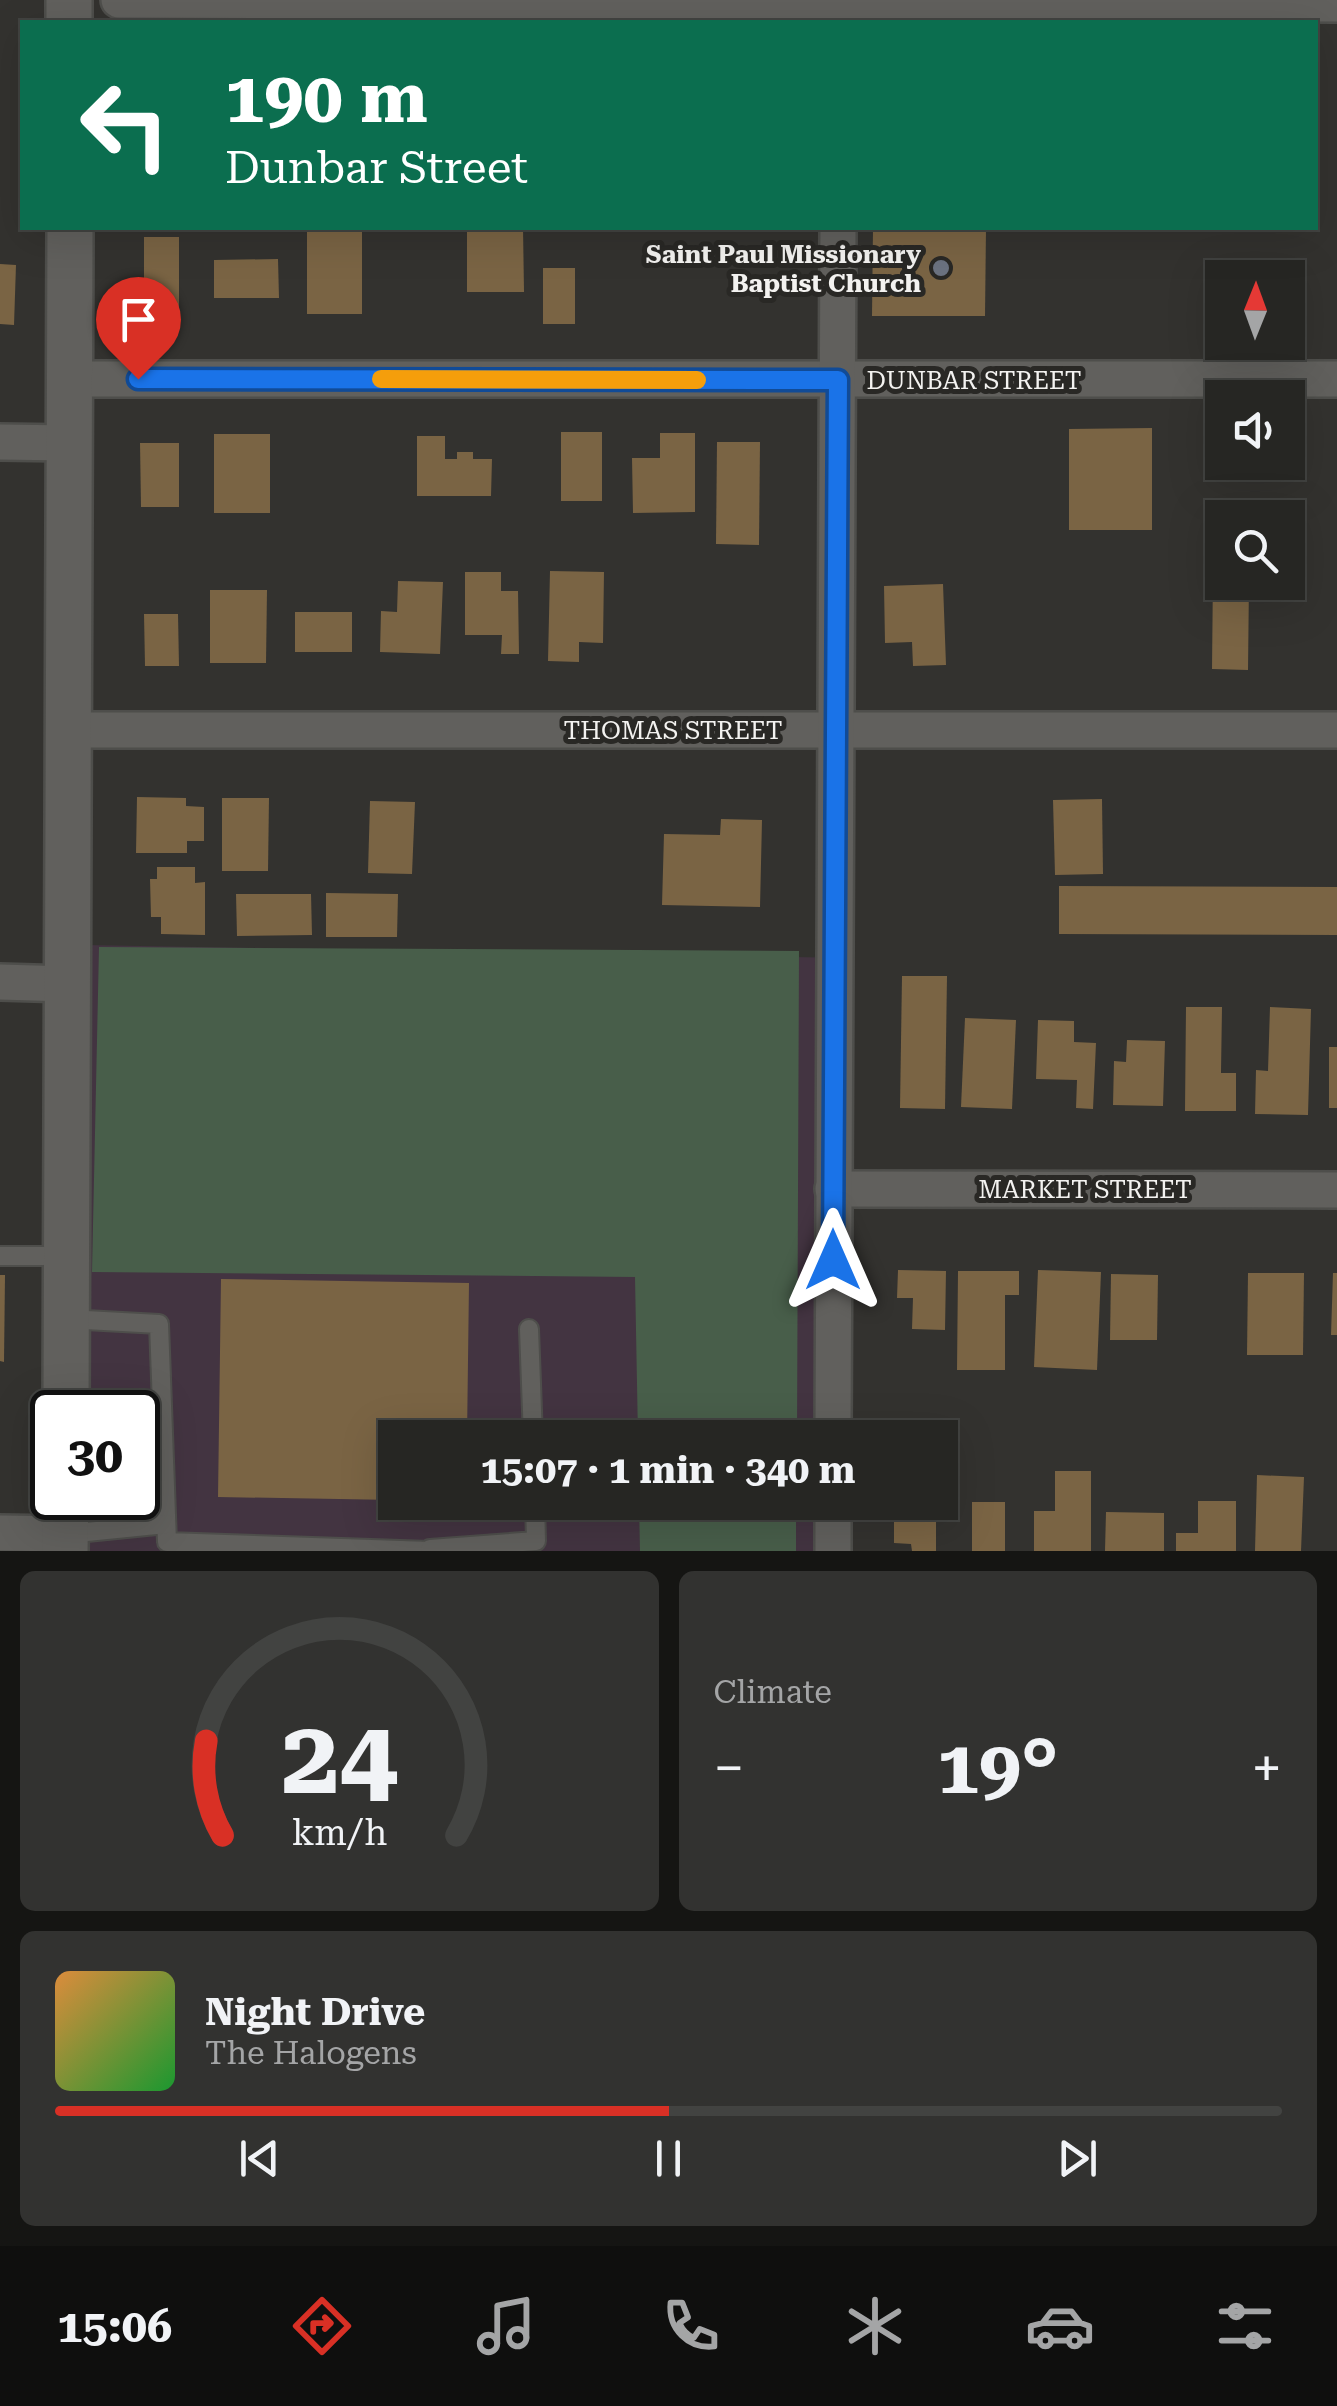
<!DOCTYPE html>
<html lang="en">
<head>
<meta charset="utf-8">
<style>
	body { margin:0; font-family:"Roboto Serif",serif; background:#323230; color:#f1f3f6; height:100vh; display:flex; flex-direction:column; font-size:38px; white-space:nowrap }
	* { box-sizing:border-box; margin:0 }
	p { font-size:32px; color:#a4a5a6 }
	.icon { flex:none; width:55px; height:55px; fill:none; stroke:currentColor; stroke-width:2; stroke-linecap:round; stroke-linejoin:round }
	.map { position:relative; height:1551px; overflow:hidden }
	.sheet { display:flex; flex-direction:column; gap:20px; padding:20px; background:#151513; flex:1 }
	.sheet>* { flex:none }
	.top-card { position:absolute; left:20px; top:20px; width:1298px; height:210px; border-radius:0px; box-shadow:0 10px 40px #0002,0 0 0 2px #424341; background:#0b6e4f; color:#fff; overflow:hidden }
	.needle { width:65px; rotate:1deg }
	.buttons { position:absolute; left:1205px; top:260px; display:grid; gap:20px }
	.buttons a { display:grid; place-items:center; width:100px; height:100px; border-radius:0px; background:#262623; box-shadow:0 10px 40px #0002,0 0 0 2px #424341; font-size:50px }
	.speed { position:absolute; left:30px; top:1390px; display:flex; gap:20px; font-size:50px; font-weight:700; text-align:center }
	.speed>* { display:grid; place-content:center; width:130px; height:130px; border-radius:50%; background:#262623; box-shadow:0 10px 40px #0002,0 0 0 2px #424341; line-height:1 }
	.speed .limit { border:5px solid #111; border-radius:15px; background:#fff; color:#111 }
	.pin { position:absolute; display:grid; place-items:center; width:85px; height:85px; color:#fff; margin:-102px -42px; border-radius:50% 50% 50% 0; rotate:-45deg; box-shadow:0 0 10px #0007 }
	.pin .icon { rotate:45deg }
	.me { position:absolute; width:110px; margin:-55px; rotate:0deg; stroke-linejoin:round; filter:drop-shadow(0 0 8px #0008) }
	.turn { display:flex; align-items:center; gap:35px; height:210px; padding:0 40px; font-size:45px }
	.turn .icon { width:130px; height:130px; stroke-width:2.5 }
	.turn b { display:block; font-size:70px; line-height:85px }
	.big { font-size:75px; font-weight:700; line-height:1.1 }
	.sheet .tile { flex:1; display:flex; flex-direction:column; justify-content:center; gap:15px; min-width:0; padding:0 35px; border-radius:15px; background:#323230 }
	.sheet .dial { align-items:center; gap:0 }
	.dial svg { height:260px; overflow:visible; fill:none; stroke:#424341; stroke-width:7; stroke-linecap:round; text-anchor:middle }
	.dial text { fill:#f1f3f6; stroke:none }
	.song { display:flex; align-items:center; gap:30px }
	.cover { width:120px; height:120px; border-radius:15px; background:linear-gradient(135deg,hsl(30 70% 55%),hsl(130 70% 35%)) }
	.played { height:10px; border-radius:5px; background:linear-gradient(90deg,#d93025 50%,#424341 50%) }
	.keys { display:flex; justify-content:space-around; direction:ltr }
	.heat { display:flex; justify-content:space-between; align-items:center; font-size:55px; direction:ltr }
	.sheet .tiles { flex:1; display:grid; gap:20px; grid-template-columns:1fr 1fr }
	.tile:last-child { grid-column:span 2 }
	.trip { position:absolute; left:378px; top:1420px; width:580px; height:100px; border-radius:0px; background:#262623; box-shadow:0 10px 40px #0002,0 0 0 2px #424341; font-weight:700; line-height:100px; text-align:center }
	.tab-bar { display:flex; height:160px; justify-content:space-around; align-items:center; background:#0f0f0e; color:#a4a5a6 }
	.tab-bar .icon { width:70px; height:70px }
	.tab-bar .active { color:#d93025 }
	.tab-bar b { font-size:45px; color:#f1f3f6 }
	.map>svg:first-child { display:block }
</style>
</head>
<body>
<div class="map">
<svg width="1337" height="1551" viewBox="0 0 1337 1551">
	<rect width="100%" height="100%" fill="#33322f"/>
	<!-- commercial -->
	<polygon fill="#433441" points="85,945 851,958 848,1437 395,1438 395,1502 847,1503 847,1551 82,1551 83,1498 138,1498 138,1412 83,1412"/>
	<!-- green -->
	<g fill="#485e4a">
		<polygon points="99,947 799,951 797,1437 638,1437 635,1277 92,1272"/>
		<polygon points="639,1503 796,1503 796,1551 640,1551"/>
	</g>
	<!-- building -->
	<g fill="#7a6444">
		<polygon points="1315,61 1320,61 1319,151 1315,151"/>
		<rect x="307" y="228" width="55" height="86"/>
		<polygon points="467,228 523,228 524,292 467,292"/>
		<polygon points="873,228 986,228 985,316 872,316"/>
		<rect x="144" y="237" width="35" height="81"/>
		<polygon points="278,259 279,298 214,298 214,260"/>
		<polygon points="0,264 16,265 14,325 0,324"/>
		<rect x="543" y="268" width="32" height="56"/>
		<polygon points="1152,428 1152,530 1069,530 1069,429"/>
		<rect x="561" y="432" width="41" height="69"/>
		<polygon points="660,433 695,433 695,512 633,513 632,458 660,458"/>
		<rect x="214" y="434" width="56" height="79"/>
		<polygon points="417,436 445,436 445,459 457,459 457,452 473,452 473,459 492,459 491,496 417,496"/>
		<polygon points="717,442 760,442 759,545 716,544"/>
		<polygon points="140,443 179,443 179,507 141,507"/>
		<polygon points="550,571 604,572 603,643 579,642 579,662 548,661"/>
		<polygon points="1213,571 1222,572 1222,582 1249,582 1248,670 1212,669"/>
		<polygon points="465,572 501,572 501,591 518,591 519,654 501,654 502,635 465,635"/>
		<polygon points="398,581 443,582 440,654 380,652 381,611 397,612"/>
		<polygon points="943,584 946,665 913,666 912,642 885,643 884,586"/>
		<polygon points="210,590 267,590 266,663 210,663"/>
		<rect x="295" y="612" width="57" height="40"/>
		<polygon points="144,614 178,614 179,666 145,666"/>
		<polygon points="137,797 186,798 186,806 204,807 204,841 187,841 187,853 136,853"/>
		<polygon points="222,798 269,798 268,871 222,871"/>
		<polygon points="1102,799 1103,874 1055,875 1053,800"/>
		<polygon points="370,801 415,802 412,874 368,873"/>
		<polygon points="721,819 762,820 760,907 662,905 664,834 720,835"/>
		<polygon points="157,867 195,867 195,883 205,882 205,935 161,934 161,917 151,917 150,879 157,879"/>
		<polygon points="1059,886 1337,887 1337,935 1059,934"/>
		<polygon points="326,893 398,894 397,937 326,937"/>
		<polygon points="236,894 311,894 312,935 237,936"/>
		<polygon points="902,976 947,976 945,1109 900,1108"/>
		<polygon points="1186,1007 1222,1007 1221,1073 1236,1073 1236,1111 1185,1111"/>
		<polygon points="1270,1007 1311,1009 1308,1115 1255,1114 1256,1070 1268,1071"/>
		<polygon points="965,1018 1016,1020 1012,1109 961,1107"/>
		<polygon points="1038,1020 1074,1021 1074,1042 1096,1043 1093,1109 1076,1108 1077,1080 1036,1079"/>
		<polygon points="1127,1040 1165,1041 1163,1106 1113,1105 1114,1061 1126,1062"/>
		<rect x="1329" y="1047" width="8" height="61"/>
		<polygon points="898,1270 946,1271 945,1330 912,1329 913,1298 897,1298"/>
		<polygon points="1038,1270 1101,1272 1097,1370 1034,1367"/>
		<polygon points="958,1271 1019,1271 1019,1295 1005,1295 1005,1370 957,1370"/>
		<polygon points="1248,1273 1304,1273 1303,1355 1247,1355"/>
		<polygon points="1333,1273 1337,1273 1337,1335 1331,1335"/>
		<polygon points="1111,1274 1158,1275 1157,1340 1110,1340"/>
		<polygon points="0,1275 5,1275 4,1362 0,1361"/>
		<polygon points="221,1279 469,1283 467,1438 395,1438 395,1500 218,1497"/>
		<polygon points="1055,1471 1091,1471 1091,1551 1034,1551 1034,1511 1055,1511"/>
		<polygon points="1257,1475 1304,1477 1301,1551 1255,1551"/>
		<polygon points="1198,1501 1236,1501 1236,1551 1176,1551 1176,1533 1198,1533"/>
		<polygon points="394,1502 432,1502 432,1511 394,1510"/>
		<rect x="972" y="1502" width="33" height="49"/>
		<polygon points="894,1503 936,1503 936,1551 912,1551 911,1544 894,1543"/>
		<polygon points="1106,1512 1164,1513 1164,1551 1105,1551"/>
	</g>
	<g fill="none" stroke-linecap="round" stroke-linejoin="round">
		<!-- service casing -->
		<g stroke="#4e4e4b" stroke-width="22">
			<g id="service">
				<polyline points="0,1256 64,1256"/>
				<polyline points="67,1319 159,1324 167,1542 430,1551"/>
				<polyline points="529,1329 533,1438"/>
				<polyline points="67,1534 166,1524"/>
				<polyline points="430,1549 536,1541 535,1502"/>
			</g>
		</g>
		<!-- minor casing -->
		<g stroke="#4e4e4b" stroke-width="40">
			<g id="minor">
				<polyline points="119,0 1337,4"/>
				<polyline points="71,379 1337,379"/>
				<polyline points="0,442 70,443"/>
				<polyline points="69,730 1337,730"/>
				<polyline points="0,982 68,984"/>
				<polyline points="833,1189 1337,1190"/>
				<polyline points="833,1438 838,228"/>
				<polyline points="0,1533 65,1534"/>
				<polyline points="833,1551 833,1502"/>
			</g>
		</g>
		<!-- tertiary casing -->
		<g stroke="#4e4e4b" stroke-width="50">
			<g id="tertiary">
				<polyline points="69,0 69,22"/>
				<polyline points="66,1412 70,228"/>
				<polyline points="65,1551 66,1498"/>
			</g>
		</g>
		<!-- service -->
		<use href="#service" stroke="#61605d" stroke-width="18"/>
		<!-- minor -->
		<use href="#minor" stroke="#61605d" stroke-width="35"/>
		<!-- tertiary -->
		<use href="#tertiary" stroke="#61605d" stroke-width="45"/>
	</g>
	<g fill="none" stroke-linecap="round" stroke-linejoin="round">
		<!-- route casing -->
		<g stroke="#114b97" stroke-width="25">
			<polyline id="route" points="138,379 838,380 833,1260"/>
		</g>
		<!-- route -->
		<use href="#route" stroke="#1a73e8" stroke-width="18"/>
		<!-- slow -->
		<polyline stroke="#f59e0b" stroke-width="18" points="381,379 697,380"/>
	</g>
	<!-- markers -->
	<circle fill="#6b7280" stroke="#292825" stroke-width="4" cx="941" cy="268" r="10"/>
	<g text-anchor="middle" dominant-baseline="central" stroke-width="10" stroke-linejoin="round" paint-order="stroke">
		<!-- poi labels -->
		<g font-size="25" font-weight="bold" fill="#f3f2f0" stroke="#292825" text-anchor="end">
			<text x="921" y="254">Saint Paul Missionary<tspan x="921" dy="29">Baptist Church</tspan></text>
		</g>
		<!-- street labels -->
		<g font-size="25" fill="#f3f2f0" stroke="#292825">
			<text x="974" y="380">DUNBAR STREET</text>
			<text x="673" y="730">THOMAS STREET</text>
			<text x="1085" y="1189">MARKET STREET</text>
		</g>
	</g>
</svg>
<div class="buttons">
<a><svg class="needle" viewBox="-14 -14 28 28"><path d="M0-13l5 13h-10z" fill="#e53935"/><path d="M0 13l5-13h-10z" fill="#a4a5a6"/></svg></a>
<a><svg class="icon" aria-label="sound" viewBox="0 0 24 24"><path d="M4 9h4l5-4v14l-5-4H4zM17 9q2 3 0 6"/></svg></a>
<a><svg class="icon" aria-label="search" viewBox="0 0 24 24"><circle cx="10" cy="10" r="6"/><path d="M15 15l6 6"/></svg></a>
</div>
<div class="speed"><div class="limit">30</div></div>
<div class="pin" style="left:138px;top:379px;background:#d93025"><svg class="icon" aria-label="arrive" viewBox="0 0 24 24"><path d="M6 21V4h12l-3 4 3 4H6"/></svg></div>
<svg class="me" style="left:833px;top:1260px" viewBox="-20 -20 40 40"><path d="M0-17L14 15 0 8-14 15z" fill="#1a73e8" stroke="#fff" stroke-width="4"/></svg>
<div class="trip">15:07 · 1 min · 340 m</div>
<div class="top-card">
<div class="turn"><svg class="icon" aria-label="left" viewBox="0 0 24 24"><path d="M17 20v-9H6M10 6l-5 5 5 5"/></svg><div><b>190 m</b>Dunbar Street</div></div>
</div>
</div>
<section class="sheet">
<div class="tiles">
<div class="tile dial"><svg viewBox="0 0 100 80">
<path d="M14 69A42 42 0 1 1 86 69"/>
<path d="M14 69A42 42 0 0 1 9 40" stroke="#d93025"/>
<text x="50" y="56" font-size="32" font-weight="700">24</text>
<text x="50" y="72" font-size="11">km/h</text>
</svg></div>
<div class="tile"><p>Climate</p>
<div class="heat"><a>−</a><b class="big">19°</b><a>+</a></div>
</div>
<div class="tile">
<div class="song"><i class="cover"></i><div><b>Night Drive</b><p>The Halogens</p></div></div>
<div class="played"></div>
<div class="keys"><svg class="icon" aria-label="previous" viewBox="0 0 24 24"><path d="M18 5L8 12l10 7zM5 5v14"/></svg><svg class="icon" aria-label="pause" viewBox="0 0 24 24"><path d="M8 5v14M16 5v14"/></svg><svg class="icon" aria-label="next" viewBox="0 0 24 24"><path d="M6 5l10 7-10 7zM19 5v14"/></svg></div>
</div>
</div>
</section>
<nav class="tab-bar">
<b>15:06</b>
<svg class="icon active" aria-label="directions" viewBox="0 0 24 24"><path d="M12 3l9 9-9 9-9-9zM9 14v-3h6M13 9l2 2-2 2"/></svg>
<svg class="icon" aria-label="music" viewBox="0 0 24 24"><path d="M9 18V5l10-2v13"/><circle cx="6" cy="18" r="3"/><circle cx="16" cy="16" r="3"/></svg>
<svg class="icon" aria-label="phone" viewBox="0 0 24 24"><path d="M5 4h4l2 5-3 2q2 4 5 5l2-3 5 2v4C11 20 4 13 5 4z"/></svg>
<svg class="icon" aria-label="climate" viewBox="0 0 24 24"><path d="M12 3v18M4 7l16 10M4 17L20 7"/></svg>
<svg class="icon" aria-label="car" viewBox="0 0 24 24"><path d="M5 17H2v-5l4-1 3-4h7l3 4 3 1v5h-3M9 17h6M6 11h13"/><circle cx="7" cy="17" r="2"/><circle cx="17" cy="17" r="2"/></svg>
<svg class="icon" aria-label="filters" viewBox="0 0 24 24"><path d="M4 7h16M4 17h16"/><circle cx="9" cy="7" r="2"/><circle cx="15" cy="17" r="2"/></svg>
</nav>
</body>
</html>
